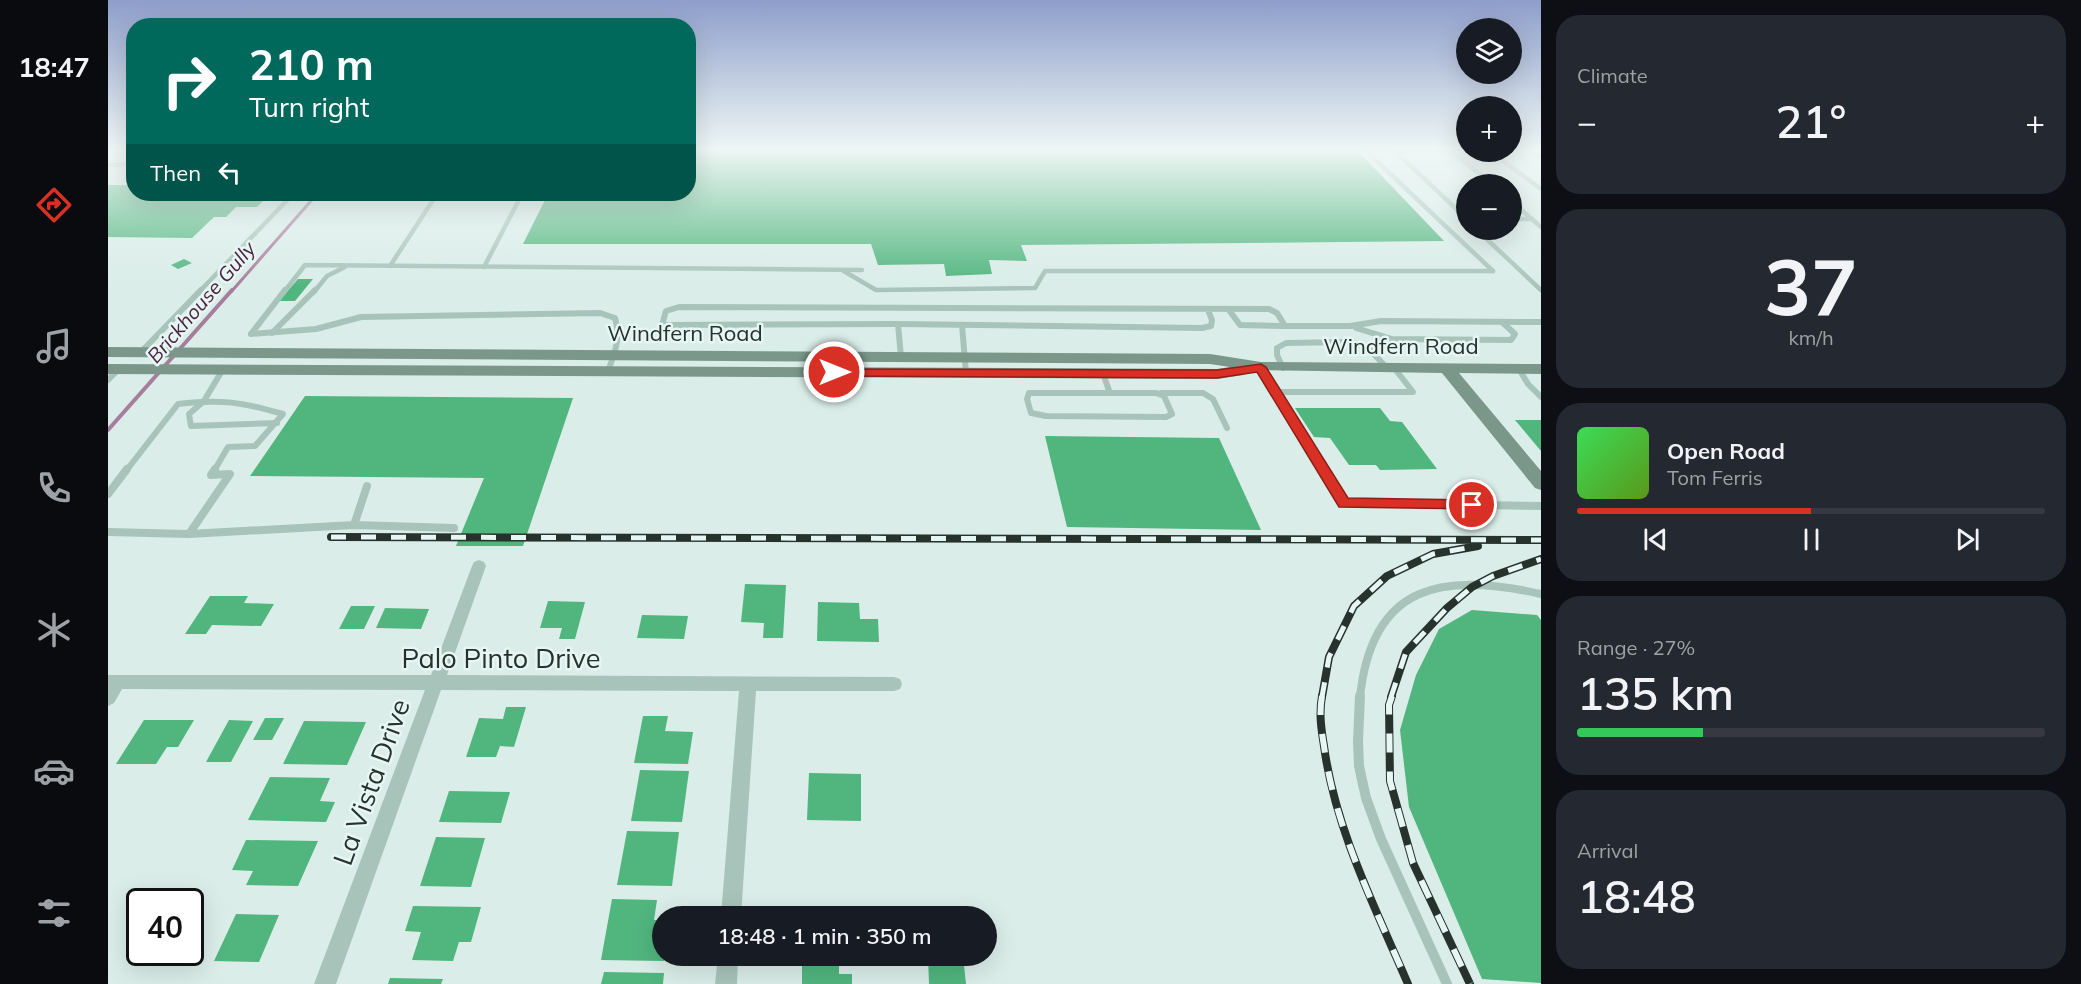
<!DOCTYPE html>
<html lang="en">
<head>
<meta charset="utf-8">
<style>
	body { margin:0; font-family:Mulish,sans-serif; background:#242831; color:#f1f3f6; height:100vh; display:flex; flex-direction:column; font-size:22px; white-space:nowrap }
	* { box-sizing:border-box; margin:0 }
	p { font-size:20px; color:#9ea1a6 }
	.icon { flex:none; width:33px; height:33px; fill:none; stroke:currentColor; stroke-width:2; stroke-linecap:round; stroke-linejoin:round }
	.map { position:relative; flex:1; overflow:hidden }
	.panel { display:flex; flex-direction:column; gap:15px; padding:15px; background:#0d0f14; width:540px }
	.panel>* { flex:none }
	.guide { position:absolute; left:18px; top:18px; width:570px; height:183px; border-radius:24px; box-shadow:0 6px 24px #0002; background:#00695c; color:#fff; overflow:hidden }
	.controls { position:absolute; left:1348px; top:18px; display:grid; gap:12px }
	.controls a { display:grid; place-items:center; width:66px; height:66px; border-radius:50%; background:#171b24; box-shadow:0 6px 24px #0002; font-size:30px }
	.speed { position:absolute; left:18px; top:888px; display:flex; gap:12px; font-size:30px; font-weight:700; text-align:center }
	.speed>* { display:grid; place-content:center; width:78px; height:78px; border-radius:50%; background:#171b24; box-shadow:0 6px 24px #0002; line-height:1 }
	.speed .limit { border:3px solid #111; border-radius:9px; background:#fff; color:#111 }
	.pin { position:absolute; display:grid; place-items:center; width:51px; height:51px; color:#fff; margin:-26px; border:3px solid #fff; border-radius:50%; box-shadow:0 2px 6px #0007 }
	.me { position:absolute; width:66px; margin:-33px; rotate:90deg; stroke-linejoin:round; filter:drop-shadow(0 0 4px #0008) }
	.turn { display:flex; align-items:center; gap:21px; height:126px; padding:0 24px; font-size:27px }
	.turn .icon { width:78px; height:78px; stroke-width:2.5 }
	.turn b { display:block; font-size:42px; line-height:51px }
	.then { display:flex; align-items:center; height:57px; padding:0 24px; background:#0003; gap:12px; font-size:22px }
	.big { font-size:45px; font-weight:600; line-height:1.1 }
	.panel .tile { flex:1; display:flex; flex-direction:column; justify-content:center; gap:9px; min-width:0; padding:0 21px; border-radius:24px; background:#242831 }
	.panel .dial { align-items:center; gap:0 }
	.dial b { font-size:78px; line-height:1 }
	.song { display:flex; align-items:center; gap:18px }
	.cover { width:72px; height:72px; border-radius:9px; background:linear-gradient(135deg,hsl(130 70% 55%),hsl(90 70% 35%)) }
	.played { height:6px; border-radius:3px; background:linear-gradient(90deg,#d93025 50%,#363941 50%) }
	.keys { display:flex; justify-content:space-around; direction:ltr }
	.heat { display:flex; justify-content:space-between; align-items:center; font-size:33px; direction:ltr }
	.charge { height:9px; border-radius:4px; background:linear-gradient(90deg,#34c759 27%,#363941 0) }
	.trip { position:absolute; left:544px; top:906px; width:345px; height:60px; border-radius:30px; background:#171b24; box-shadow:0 6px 24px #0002; font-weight:600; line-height:60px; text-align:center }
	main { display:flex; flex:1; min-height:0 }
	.tabs { display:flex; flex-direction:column; width:108px; justify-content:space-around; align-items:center; background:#090b0e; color:#9ea1a6 }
	.tabs .icon { width:42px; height:42px }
	.tabs .on { color:#d93025 }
	.tabs b { font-size:27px; color:#f1f3f6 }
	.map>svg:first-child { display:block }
</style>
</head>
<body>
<main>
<nav class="tabs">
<b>18:47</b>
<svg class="icon on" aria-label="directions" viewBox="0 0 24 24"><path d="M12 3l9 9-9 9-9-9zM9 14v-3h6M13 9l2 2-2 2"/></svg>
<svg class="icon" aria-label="music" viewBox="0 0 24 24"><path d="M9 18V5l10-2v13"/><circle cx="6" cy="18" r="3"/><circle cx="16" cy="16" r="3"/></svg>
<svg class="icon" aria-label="phone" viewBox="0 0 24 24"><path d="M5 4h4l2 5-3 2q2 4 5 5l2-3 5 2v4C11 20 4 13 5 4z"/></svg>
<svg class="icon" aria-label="climate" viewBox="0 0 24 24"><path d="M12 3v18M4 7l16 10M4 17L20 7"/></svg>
<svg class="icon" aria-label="car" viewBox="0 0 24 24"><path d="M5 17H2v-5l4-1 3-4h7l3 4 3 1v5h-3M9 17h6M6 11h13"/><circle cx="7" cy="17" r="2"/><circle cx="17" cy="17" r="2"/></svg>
<svg class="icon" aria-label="filters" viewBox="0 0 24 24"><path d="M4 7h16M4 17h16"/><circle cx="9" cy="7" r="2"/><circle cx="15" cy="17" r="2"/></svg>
</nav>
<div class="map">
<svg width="1433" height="984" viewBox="0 0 1433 984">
	<rect width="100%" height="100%" fill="#daede8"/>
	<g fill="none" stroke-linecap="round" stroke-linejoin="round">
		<!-- stream-far1 -->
		<polyline stroke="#a77d9c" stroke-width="3" points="123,292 209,194"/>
		<!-- stream -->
		<polyline stroke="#a77d9c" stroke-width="4" points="0,430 124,290"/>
	</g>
	<!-- building -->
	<g fill="#51b57e">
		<polygon points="580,150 1249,150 1336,241 913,245 919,261 881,260 884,274 838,276 836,264 770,265 763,244 415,244 440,194 580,194"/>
		<polygon points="0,185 26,185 26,194 162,194 149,207 128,207 118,217 106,217 84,238 0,237"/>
		<polygon points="76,259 84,263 70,269 63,265"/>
		<polygon points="190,279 205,279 187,301 171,301"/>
		<polygon points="197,396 465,398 415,546 348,546 376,478 142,476"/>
		<polygon points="1187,408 1272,408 1282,421 1294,422 1329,469 1272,470 1268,465 1241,465 1222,438 1206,437"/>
		<polygon points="1407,420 1433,420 1433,451"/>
		<polygon points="937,436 1111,438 1153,530 959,527"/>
		<polygon points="637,584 678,585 675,638 655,638 656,623 633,622"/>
		<polygon points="102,596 140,596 136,603 166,604 153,626 104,625 98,634 77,634"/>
		<polygon points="440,601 477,602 467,639 451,639 454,628 432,628"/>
		<polygon points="710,602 751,603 752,619 770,619 771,642 709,641"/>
		<polygon points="243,606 267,606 256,629 231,629"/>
		<polygon points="277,608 321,609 313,629 268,628"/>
		<polygon points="1364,610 1429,615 1433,620 1433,983 1374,979 1301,807 1292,730 1308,675 1331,629"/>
		<polygon points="534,615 580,616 576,639 529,638"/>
		<polygon points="398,707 418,707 406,747 392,746 388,757 358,757 371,718 395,719"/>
		<polygon points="535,716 560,716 557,731 585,732 580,764 526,763"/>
		<polygon points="157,718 176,718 164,740 145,740"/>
		<polygon points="36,720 86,720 70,747 59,747 48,764 8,764"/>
		<polygon points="121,720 145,721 123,762 98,762"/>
		<polygon points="196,721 258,722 239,765 175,764"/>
		<polygon points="532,770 581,771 574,822 523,821"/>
		<polygon points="701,773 753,774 753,821 699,820"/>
		<polygon points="162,777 222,778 212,801 227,802 218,822 140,820"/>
		<polygon points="341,791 402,792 393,823 331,822"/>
		<polygon points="519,831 571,832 564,886 509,885"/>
		<polygon points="328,837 377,838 363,887 312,886"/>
		<polygon points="138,840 210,841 190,886 138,885 145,871 124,870"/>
		<polygon points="504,899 549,900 546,920 555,920 556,961 493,960"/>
		<polygon points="305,906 373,907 363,942 351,942 345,961 304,960 313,932 297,931"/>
		<polygon points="128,914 171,915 151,962 106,961"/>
		<polygon points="694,956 731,956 731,974 744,974 744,984 694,984"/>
		<polygon points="820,956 855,956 858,984 821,984"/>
		<polygon points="496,972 556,973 555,984 493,984"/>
		<polygon points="282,978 335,979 333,984 280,984"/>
	</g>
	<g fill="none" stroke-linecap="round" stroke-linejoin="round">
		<!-- lane-far3 -->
		<g stroke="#a8c4ba" stroke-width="4.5">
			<polyline points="1257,150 1385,271"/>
			<polyline points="1383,152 1433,189"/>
			<polyline points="0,165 26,164"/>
			<polyline points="1404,202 1433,227"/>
			<polyline points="1359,219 1288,152 1333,150 1346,153 1384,184"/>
			<polyline points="1404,219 1424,219"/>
			<polyline points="1369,230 1433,290"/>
			<polyline points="282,266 329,194"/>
			<polyline points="376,267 414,194"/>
			<polyline points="734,270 768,290 927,288 937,271 1385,271"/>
			<polyline points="91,292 185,194"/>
			<polyline points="176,292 197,265 754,270"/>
			<polyline points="206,292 219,276 237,267"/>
		</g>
		<!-- lane-far2 -->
		<g stroke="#a8c4ba" stroke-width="6">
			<polyline points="1100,310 1104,320 1103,326 1094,328 790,324 554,325 558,311 571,307 1161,309 1169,313 1177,326 1242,326 1273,321 1433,322"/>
			<polyline points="1121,310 1132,325 1177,326"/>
			<polyline points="790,324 793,357"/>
			<polyline points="854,325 858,373"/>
			<polyline points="1248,328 1284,339 1403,340 1407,334 1394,322"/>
			<polyline points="164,333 207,290"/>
			<polyline points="143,334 177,290"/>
			<path d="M143 334 208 329 253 317 492 313 507 318C513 337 507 353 500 371"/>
			<polyline points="33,352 93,290"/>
			<polyline points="1153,367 1216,471"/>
			<polyline points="1175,368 1169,355 1169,348 1178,343 1238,342 1251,344 1258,346 1279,368"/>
			<polyline points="115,369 96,401 81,414 83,426 169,423"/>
			<polyline points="1411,369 1420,384 1433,397"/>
			<polyline points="995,374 1002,393"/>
			<polyline points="0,380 11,369"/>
			<polyline points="1168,392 1305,392 1287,369"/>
			<polygon points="921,393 1048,393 1056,396 1064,414 1058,417 938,416 923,413 919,399"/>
			<polyline points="1053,393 1095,393 1105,399 1119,428"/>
			<path d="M18 471 70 404C113 399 134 402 175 414L147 446 120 447 106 471"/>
		</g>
		<!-- lane-far1 -->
		<g stroke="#a8c4ba" stroke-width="8">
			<polyline points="1215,469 1236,503 1433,506"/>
			<polyline points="0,494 19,469"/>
			<polyline points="246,525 259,486"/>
			<polyline points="0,532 81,534 246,525 346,528"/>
			<polyline points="81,534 122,474 103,475 107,469"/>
			<path d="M1252 697C1264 583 1335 572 1433 594"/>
		</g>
		<!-- lane -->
		<polyline stroke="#a8c4ba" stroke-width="10" points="1252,696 1250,741 1251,766 1258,798 1273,839 1339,984"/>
		<!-- street -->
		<g fill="#a8c4ba" fill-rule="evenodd">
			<polygon points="371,560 376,562 378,566 339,675 786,677 792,679 794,684 792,689 786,691 648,691 633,916 613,916 631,691 333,690 228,984 206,984 317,690 14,689 6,703 0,706 0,675 323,675 364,566 366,562"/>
			<polygon points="610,956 630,956 629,984 607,984"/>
		</g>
		<!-- secondary -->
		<polygon fill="#7a978a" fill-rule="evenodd" points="0,347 1102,354 1153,362 1433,364 1433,374 1351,373 1433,471 1433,490 1427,488 1334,373 1143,370 1135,375 1109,379 0,374 0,364 1109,369 1122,367 1102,364 0,357"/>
		<!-- rail-far2 casing -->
		<g stroke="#27322d" stroke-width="4.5">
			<polyline id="rail-far2" points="1426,150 1433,155"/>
		</g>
		<!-- rail-far1 casing -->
		<g stroke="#27322d" stroke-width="8">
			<g id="rail-far1">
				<polyline points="223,537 1433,540"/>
				<polyline points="1214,697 1221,657 1246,606 1279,576 1325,554 1370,546"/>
				<polyline points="1283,697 1298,652 1339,608 1364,587 1385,576 1433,559"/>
			</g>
		</g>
		<!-- rail casing -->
		<g stroke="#27322d" stroke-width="8">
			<g id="rail">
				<path d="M1214 696C1211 713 1213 728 1216 746 1227 829 1267 907 1300 984"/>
				<polyline points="1284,696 1281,705 1282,781 1305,863 1362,984"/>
			</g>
		</g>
		<!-- rail-far2 -->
		<use href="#rail-far2" stroke="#e6f6f2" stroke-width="3" stroke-dasharray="9" stroke-linecap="butt"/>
		<!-- rail-far1 -->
		<use href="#rail-far1" stroke="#e6f6f2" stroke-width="5" stroke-dasharray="15" stroke-linecap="butt"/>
		<!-- rail -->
		<use href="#rail" stroke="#e6f6f2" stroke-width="6" stroke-dasharray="19" stroke-linecap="butt"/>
	</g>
	<!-- sky -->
	<linearGradient id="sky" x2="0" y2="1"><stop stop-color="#8e9eca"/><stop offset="0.52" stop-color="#eef7f5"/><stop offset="1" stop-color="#eef7f5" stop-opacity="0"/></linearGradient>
	<rect width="1433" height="287" fill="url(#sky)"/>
	<!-- route -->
	<polygon fill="#d93025" stroke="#8d1f18" stroke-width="1.5" points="1153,364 1158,367 1240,498 1364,500 1371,505 1369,509 1231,507 1149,372 1109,378 726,376 720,372 726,369 1109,370"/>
	<g text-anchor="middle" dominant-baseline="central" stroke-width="5" stroke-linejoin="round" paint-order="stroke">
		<!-- far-water labels -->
		<g font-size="20" font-style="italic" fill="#4d2242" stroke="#e6f6f2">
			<text transform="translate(93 302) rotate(-49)">Brickhouse Gully</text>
		</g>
		<!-- street labels -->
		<g font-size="22" fill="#27322d" stroke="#e6f6f2">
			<text x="577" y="333">Windfern Road</text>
			<text x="1293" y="346">Windfern Road</text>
		</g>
		<!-- near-street labels -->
		<g font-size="27" fill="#27322d" stroke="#e6f6f2">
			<text x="393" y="658">Palo Pinto Drive</text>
			<text transform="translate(263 782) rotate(-70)">La Vista Drive</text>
		</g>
	</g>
</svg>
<div class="controls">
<a><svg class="icon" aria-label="layers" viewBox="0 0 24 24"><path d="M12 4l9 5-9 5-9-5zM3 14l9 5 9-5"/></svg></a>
<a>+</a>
<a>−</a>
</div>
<div class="speed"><div class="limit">40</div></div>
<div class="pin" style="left:1364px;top:505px;background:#d93025"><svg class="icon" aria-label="arrive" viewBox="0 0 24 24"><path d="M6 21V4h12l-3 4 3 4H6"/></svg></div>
<svg class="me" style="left:726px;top:372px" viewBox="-20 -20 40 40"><circle r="17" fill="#d93025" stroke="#fff" stroke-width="3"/><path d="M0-11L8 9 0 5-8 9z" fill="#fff"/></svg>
<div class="trip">18:48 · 1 min · 350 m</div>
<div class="guide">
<div class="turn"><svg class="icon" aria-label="right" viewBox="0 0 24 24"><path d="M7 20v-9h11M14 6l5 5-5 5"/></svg><div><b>210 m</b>Turn right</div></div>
<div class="then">Then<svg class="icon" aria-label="left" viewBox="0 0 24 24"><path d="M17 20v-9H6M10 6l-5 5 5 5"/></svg></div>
</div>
</div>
<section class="panel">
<div class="tile"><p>Climate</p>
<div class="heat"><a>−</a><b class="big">21°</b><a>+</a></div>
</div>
<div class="tile dial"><b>37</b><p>km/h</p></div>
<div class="tile">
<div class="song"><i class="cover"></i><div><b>Open Road</b><p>Tom Ferris</p></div></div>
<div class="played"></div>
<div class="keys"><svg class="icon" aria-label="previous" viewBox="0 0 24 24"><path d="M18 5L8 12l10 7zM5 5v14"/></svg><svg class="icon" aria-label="pause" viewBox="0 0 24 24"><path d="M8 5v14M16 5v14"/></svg><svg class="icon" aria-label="next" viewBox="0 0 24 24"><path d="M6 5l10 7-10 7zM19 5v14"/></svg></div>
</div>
<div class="tile"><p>Range · 27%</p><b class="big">135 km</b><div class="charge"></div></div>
<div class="tile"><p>Arrival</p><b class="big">18:48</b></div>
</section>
</main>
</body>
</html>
